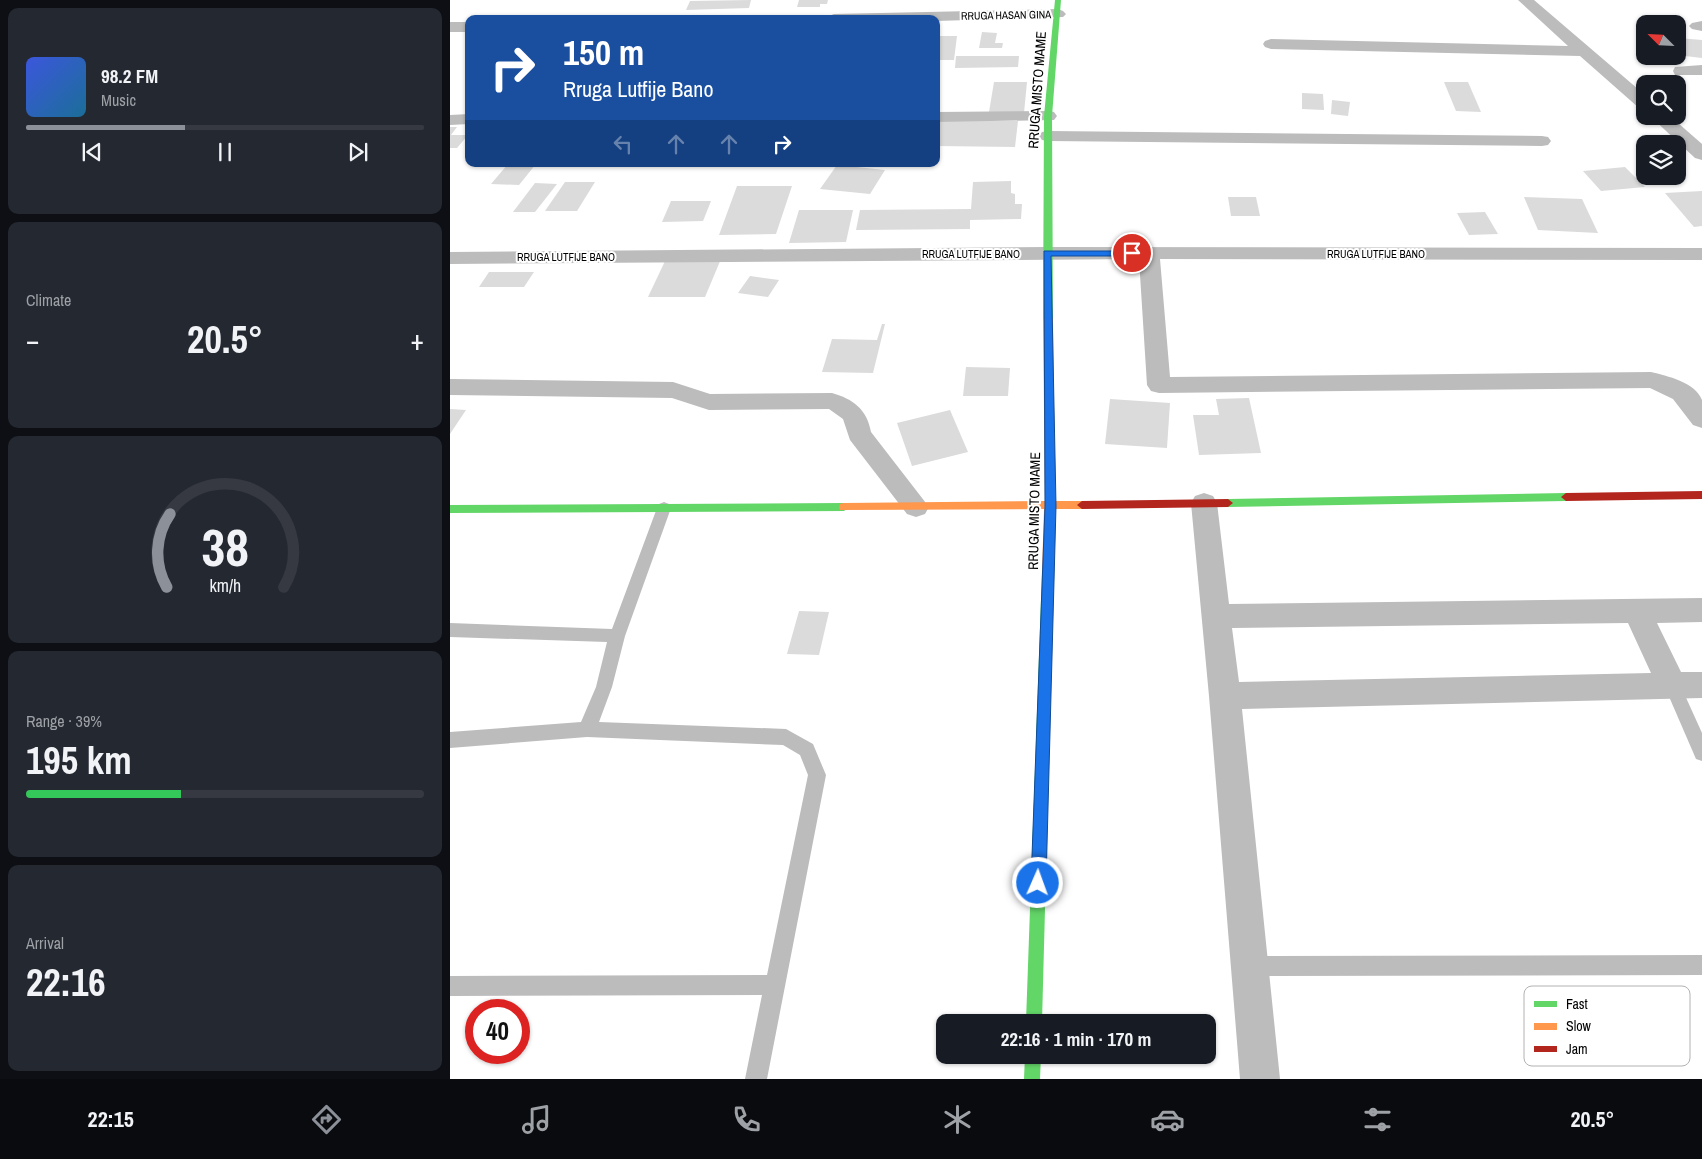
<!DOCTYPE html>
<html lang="en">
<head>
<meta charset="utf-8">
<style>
	body { margin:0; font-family:"Archivo Narrow",sans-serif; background:#242831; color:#f1f3f6; height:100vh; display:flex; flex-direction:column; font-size:19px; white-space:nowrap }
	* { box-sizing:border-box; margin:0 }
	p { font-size:16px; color:#9ea1a6 }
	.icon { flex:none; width:28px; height:28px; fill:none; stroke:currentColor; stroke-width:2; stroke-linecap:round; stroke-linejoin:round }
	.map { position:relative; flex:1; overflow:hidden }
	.drawer { display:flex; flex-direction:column; gap:8px; padding:8px; background:#0d0f14; width:450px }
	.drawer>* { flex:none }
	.top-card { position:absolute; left:15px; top:15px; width:475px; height:152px; border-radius:10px; box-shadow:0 1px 4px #0004; background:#1a4fa0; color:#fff; overflow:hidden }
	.needle { width:32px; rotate:294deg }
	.controls { position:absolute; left:1186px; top:15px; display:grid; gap:10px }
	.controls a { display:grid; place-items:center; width:50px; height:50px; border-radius:10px; background:#171b24; box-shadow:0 1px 4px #0004; font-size:25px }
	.speed { position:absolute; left:15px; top:999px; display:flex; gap:10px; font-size:25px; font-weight:700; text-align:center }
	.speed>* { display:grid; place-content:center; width:65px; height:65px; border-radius:50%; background:#171b24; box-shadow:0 1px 4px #0004; line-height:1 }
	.speed .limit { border:8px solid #d22; background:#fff; color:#111 }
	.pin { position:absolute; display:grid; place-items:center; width:42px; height:42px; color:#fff; margin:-21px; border:2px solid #fff; border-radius:50%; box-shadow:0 1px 5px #0007 }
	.me { position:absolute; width:55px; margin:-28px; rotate:2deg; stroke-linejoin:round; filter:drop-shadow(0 0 4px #0008) }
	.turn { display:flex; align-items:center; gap:18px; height:105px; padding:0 15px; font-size:22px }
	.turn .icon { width:65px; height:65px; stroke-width:2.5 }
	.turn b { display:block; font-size:35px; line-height:42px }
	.lanes { display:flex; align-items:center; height:48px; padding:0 15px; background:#0003; justify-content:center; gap:25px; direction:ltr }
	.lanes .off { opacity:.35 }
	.big { font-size:38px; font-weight:700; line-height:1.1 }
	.drawer .widget { flex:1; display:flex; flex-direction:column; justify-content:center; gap:8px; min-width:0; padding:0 18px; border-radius:10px; background:#242831 }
	.drawer .dial { align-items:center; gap:0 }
	.dial svg { height:130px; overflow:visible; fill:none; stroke:#363941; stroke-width:7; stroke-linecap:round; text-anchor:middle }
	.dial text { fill:#f1f3f6; stroke:none }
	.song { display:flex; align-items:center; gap:15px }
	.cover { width:60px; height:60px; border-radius:8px; background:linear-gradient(135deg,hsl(230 70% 55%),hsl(200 70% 35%)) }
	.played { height:5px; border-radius:2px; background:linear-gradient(90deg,#8c9099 40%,#363941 40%) }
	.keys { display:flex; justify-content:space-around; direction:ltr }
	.heat { display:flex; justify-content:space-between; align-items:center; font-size:28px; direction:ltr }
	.charge { height:8px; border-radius:4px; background:linear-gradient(90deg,#34c759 39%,#363941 0) }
	.trip { position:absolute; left:486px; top:1014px; width:280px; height:50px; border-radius:10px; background:#171b24; box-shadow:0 1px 4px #0004; font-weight:700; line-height:50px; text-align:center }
	.tabs { display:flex; height:80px; justify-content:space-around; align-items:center; background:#090b0e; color:#9ea1a6 }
	.tabs .icon { width:35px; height:35px }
	.tabs .active { color:#8c9099 }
	.tabs b { font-size:22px; color:#f1f3f6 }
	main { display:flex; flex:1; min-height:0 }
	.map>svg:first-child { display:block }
</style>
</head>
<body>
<main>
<section class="drawer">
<div class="widget">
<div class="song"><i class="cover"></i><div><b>98.2 FM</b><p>Music</p></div></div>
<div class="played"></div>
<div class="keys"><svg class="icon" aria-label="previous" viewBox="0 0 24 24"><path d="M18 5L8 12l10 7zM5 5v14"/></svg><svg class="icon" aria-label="pause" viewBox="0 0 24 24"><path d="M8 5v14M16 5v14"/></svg><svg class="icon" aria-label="next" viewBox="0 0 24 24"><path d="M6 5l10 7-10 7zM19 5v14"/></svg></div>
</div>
<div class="widget"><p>Climate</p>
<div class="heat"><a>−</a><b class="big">20.5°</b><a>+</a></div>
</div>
<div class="widget dial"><svg viewBox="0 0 100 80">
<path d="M14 69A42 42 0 1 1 86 69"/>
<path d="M14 69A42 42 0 0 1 16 24" stroke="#8c9099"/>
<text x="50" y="56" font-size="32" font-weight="700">38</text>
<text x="50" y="72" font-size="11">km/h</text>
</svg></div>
<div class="widget"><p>Range · 39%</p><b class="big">195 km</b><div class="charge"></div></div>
<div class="widget"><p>Arrival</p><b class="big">22:16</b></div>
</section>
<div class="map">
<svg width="1252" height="1079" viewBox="0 0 1252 1079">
	<rect width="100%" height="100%" fill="#fff"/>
	<!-- building -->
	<g fill="#dbdbdb">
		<polygon points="301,0 299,8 236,10 240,1"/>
		<polygon points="349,0 378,0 377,4 370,4 370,7 347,7"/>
		<polygon points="532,32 547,33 545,43 553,43 552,48 529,48"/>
		<polygon points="486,36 507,36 504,60 486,60"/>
		<polygon points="1228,38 1252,40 1252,58 1235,56"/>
		<polygon points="506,56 569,56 568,67 505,68"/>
		<polygon points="544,82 577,82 574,113 539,112"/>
		<polygon points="994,82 1018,82 1031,112 1006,111"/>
		<polygon points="852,93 873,94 874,110 852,109"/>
		<polygon points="882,100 900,102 898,116 881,114"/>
		<polygon points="489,121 568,121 565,147 486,146"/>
		<polygon points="0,127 7,127 1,135 18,135 7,148 0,148"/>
		<polygon points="58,164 86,164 69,185 41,184"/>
		<polygon points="387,165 435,170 420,194 370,189"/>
		<polygon points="1175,167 1195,187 1151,191 1133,171"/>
		<polygon points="561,181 561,193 565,194 565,204 572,204 571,219 520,220 520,229 406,230 410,210 521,209 523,182"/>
		<polygon points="115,182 145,182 127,211 95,211"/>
		<polygon points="85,183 107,184 85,212 63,212"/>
		<polygon points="287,186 342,186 326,234 269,235"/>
		<polygon points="1252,191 1252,226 1244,227 1215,193"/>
		<polygon points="778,197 806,197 810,216 781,216"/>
		<polygon points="1074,197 1132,199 1148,233 1088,230"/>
		<polygon points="221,201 261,201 253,221 212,222"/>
		<polygon points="349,210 403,210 396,242 339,243"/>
		<polygon points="1035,212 1048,234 1019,235 1007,213"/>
		<polygon points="216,259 271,259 255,297 198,297"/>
		<polygon points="39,272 84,272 74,287 29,287"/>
		<polygon points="300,276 329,280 318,297 288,293"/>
		<polygon points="432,324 435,324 423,373 372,372 382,339 427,340"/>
		<polygon points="516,367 560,368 558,396 513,396"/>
		<polygon points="799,398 811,453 749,455 743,415 769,415 766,399"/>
		<polygon points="660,399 720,403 717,448 655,444"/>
		<polygon points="0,409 16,410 0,434"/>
		<polygon points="500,410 518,452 462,466 447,423"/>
		<polygon points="349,611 379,612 369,655 337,654"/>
	</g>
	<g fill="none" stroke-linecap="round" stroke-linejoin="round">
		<!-- lane -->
		<g fill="#bcbcbc" fill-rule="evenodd">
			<polygon points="214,502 219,504 221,508 175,636 162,687 149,722 336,729 363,744 376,775 317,1079 295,1079 312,995 0,996 0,976 317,975 358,775 350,755 333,745 137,737 0,748 0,732 131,722 146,687 157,642 0,637 0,623 162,629 207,508 209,504"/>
			<polygon points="1222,678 1228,680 1252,733 1252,761 1246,759 1214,685 1216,680"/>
			<polygon points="1252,955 1252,975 799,976 792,973 789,966 792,959 799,956"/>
		</g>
		<!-- street -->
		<g fill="#bcbcbc" fill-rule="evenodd">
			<polygon points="1068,0 1084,0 1195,95 1195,109 1189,108 1130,56 821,49 815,47 813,44 815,41 821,39 1118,46"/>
			<polygon points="608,9 613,11 616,14 613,17 486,21 486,19 377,19 379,16 384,14"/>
			<polygon points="1252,21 1252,31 1242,29 1239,26 1242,23"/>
			<rect x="0" y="22" width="19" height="10"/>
			<polygon points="1252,65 1252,75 1225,75 1223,71 1225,67"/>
			<polygon points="598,111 604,112 607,116 604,120 486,122 486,112"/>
			<polygon points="19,114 19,124 0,125 0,115"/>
			<polygon points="1200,116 1220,116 1252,144 1252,160 1245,158"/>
			<polygon points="598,131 1092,136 1098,137 1101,141 1098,145 1092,146 598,141 592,140 589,136 592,132"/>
			<path d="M597 247 1252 248V260L710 259 720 377 1201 372C1217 376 1245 382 1252 400 1252 407 1252 420 1252 428L1243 425 1223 399 1200 388 709 393 701 391 697 385 689 259 0 264V252Z"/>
			<path d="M0 379 223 382 260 394 382 393C403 399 417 409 421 432L479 507 475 514 466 517 457 514 400 440 393 419 379 409 259 410 222 398 0 395Z"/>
			<path d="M754 493 763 496 767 503 779 604 1252 598V622L1207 623 1231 672H1252V698L792 709 830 1079H790L759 696 741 503 745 496ZM1178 623 1201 673 789 682 782 628Z"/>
		</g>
		<!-- fast -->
		<g fill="#63d668" fill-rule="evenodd">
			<polygon points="605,0 611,0 602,116 603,319 598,322 593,319 594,116"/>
			<polygon points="1116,493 1121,497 1116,501 778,507 773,503 778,499"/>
			<polygon points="394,503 399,507 394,511 0,513 0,505"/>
			<polygon points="598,566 602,568 604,571 592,1022 576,1022 592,571 594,568"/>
			<polygon points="575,1055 591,1055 590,1079 574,1079"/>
		</g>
		<!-- slow -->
		<polygon fill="#ff974d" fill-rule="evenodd" points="598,316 603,319 605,501 632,501 637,505 632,509 605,509 604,571 602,574 594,574 592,571 594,509 390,510 389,507 390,504 394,503 595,501 593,319"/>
		<!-- jam -->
		<g fill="#b3261e" fill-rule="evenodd">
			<polygon points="1252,491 1252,499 1116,501 1111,497 1116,493"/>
			<polygon points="778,499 783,503 778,507 632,509 627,505 632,501"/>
		</g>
	</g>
	<!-- route -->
	<polygon fill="#1a73e8" stroke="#114b97" points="594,251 682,251 686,253 682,256 601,256 606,506 596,883 593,889 588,891 583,889 581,883 595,506"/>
	<g text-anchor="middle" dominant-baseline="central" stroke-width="4" stroke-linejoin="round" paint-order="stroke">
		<!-- far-street labels -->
		<g font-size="11" fill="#000" stroke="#fff">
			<text transform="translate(556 15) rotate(-1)">RRUGA HASAN GINA</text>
			<text x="521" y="254">RRUGA LUTFIJE BANO</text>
			<text x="926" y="254">RRUGA LUTFIJE BANO</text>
			<text x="116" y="257">RRUGA LUTFIJE BANO</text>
		</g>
		<!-- street labels -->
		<g font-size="14" fill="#000" stroke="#fff">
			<text transform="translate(587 90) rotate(-86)">RRUGA MISTO MAME</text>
			<text transform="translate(584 511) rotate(-89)">RRUGA MISTO MAME</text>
		</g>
	</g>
	<!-- legend -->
	<rect x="1074" y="986" width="166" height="80" rx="8" fill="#fff" stroke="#b2b2b2" stroke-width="1"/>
	<rect x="1084" y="1001" width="23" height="6" fill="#63d668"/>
	<rect x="1084" y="1023" width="23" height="7" fill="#ff974d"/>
	<rect x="1084" y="1046" width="23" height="6" fill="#b3261e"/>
	<g font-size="14" fill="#000">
		<text x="1116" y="1009">Fast</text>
		<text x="1116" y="1031">Slow</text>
		<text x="1116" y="1054">Jam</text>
	</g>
</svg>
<div class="controls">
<a><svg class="needle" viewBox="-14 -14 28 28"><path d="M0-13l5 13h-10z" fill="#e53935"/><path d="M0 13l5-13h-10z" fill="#9ea1a6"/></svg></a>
<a><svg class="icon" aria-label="search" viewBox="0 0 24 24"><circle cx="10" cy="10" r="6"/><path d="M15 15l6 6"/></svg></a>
<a><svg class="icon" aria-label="layers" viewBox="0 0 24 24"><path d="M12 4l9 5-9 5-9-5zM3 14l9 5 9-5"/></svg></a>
</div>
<div class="speed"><div class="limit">40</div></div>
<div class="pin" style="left:682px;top:253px;background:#d93025"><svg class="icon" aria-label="arrive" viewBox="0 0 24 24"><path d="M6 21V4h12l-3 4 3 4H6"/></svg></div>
<svg class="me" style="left:588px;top:883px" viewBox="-20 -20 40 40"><circle r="17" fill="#1a73e8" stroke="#fff" stroke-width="3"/><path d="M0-11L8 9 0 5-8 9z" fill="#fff"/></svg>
<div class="trip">22:16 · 1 min · 170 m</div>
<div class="top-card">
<div class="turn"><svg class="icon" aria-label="right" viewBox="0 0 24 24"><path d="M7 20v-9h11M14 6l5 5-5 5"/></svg><div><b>150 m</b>Rruga Lutfije Bano</div></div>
<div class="lanes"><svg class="icon off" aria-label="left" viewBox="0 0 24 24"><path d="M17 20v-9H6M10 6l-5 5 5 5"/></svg><svg class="icon off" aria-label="ahead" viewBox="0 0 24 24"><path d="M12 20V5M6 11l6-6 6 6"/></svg><svg class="icon off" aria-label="ahead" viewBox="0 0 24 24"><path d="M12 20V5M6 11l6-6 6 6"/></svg><svg class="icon" aria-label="right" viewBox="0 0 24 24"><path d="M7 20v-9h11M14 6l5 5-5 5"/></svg></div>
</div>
</div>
</main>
<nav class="tabs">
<b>22:15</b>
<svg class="icon active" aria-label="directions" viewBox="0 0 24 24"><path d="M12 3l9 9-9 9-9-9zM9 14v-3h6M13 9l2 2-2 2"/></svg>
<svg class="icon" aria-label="music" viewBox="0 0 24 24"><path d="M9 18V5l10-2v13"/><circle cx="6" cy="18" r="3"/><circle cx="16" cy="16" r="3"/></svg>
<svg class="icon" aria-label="phone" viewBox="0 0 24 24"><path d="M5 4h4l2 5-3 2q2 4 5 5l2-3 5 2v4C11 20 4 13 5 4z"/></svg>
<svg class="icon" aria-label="climate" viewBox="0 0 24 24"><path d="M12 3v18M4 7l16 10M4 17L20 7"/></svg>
<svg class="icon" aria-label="car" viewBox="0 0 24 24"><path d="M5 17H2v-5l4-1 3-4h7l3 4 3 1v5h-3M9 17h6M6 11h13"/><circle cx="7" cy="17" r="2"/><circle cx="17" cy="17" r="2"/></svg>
<svg class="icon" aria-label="filters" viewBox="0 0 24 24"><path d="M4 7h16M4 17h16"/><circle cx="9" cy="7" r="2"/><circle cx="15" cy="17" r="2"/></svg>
<b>20.5°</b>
</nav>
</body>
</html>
